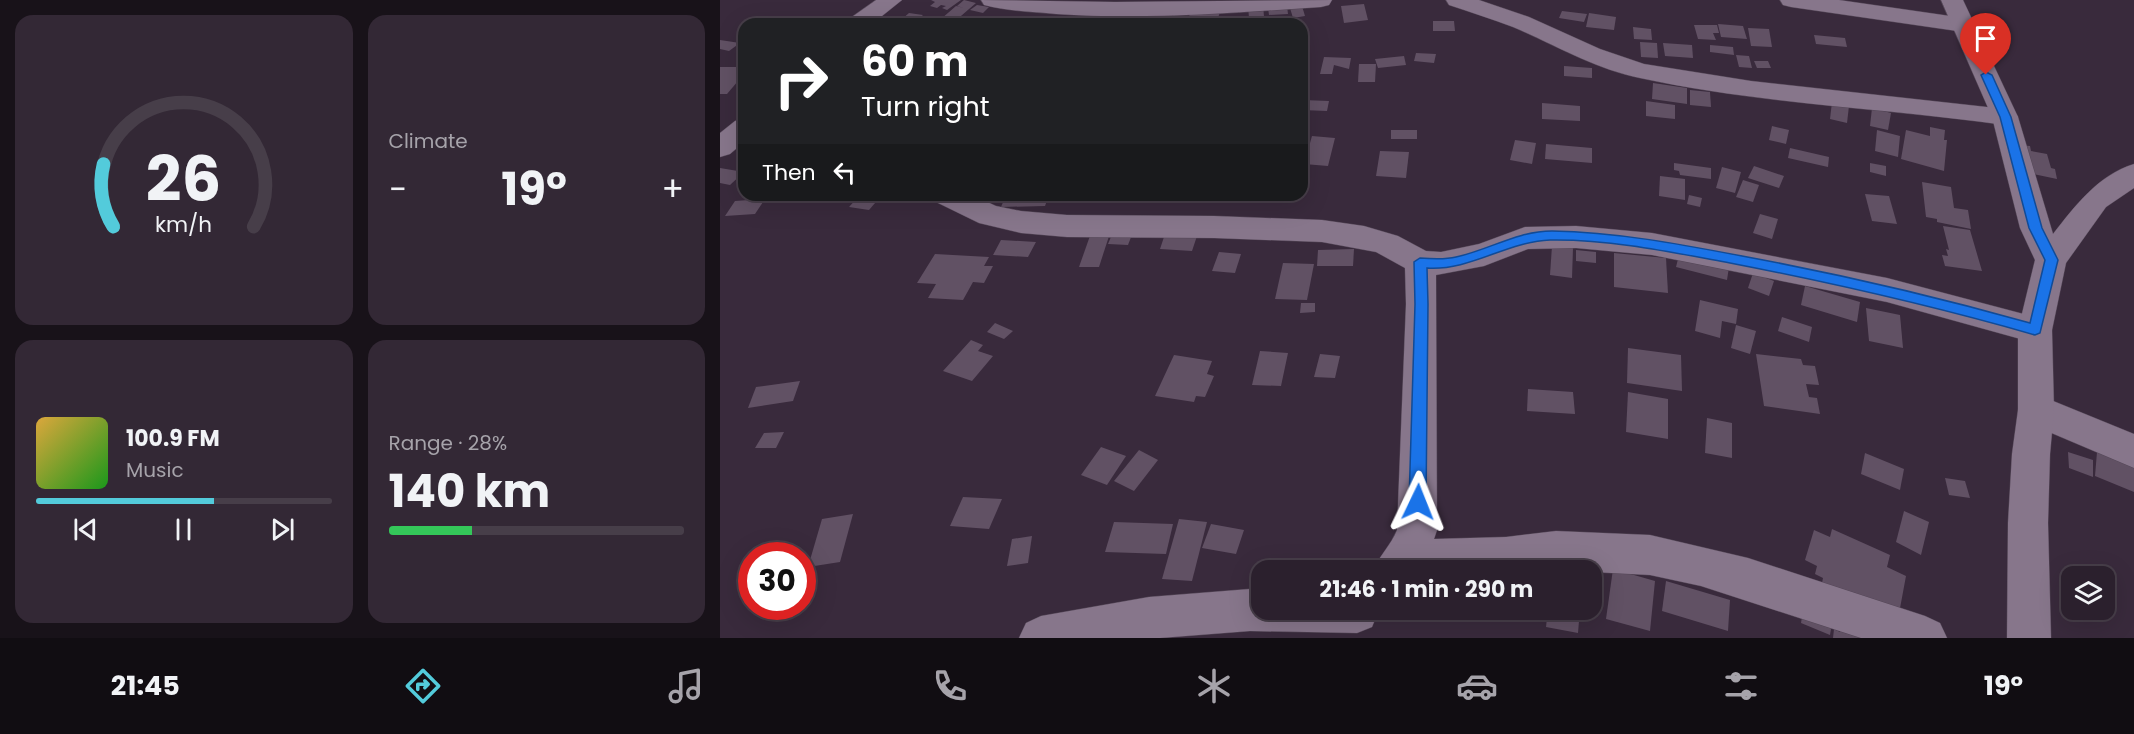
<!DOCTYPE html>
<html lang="en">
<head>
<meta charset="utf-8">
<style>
	body { margin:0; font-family:Poppins,sans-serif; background:#332835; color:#f1f3f6; height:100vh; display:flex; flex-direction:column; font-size:22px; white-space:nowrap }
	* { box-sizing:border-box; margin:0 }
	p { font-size:20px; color:#a6a3aa }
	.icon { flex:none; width:33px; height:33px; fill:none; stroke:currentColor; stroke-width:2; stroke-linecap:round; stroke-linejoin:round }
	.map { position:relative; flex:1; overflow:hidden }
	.details { display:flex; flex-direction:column; gap:15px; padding:15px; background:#181219; width:720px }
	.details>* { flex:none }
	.guide { position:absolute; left:18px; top:18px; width:570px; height:183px; border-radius:18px; box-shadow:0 6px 24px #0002,0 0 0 2px #473e49; background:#202124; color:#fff; overflow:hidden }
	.buttons { position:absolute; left:1341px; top:566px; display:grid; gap:12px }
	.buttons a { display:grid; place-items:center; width:54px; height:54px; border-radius:12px; background:#2b202d; box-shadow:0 6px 24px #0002,0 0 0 2px #473e49; font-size:30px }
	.speed { position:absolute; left:18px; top:542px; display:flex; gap:12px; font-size:30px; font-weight:700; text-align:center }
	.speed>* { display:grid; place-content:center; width:78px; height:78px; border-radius:50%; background:#2b202d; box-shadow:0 6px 24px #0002,0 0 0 2px #473e49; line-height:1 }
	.speed .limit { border:9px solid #d22; background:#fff; color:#111 }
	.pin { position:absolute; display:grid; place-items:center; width:51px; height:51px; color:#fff; margin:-62px -26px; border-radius:50% 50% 50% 0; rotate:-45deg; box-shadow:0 0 6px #0007 }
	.pin .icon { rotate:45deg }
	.me { position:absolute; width:66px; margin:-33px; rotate:2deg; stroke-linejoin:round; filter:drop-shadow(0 0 4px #0008) }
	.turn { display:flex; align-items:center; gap:21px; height:126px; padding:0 24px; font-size:27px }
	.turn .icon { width:78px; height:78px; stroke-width:2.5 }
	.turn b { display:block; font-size:42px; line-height:51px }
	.then { display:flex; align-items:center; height:57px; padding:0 24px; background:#0003; gap:12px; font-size:22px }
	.big { font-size:45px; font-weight:700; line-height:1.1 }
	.details .widget { flex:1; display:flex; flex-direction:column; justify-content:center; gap:9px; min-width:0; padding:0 21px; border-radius:18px; background:#332835 }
	.details .dial { align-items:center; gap:0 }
	.dial svg { height:156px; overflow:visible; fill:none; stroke:#473e49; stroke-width:7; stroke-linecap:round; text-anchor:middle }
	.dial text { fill:#f1f3f6; stroke:none }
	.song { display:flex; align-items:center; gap:18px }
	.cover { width:72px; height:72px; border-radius:9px; background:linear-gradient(135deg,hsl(40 70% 55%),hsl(120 70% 35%)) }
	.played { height:6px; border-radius:3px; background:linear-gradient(90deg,#53cbdb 60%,#473e49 60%) }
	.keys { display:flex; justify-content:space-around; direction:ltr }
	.heat { display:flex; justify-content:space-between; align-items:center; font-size:33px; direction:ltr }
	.charge { height:9px; border-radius:4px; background:linear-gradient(90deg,#34c759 28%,#473e49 0) }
	.details .tiles { flex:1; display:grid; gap:15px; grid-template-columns:repeat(2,1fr) }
	.trip { position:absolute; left:531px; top:560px; width:351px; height:60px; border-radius:18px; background:#2b202d; box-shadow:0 6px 24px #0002,0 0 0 2px #473e49; font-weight:700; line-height:60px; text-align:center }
	.dock { display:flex; height:96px; justify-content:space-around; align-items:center; background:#110d12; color:#a6a3aa }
	.dock .icon { width:42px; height:42px }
	.dock .selected { color:#53cbdb }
	.dock b { font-size:27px; color:#f1f3f6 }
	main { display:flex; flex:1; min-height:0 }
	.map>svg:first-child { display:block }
</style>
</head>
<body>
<main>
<section class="details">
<div class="tiles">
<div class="widget dial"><svg viewBox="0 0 100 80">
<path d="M14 69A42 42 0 1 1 86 69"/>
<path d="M14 69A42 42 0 0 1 9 37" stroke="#53cbdb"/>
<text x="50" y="56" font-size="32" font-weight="700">26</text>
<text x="50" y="72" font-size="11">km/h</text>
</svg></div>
<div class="widget"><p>Climate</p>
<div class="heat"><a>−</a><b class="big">19°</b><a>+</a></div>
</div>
<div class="widget">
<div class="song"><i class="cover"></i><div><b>100.9 FM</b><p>Music</p></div></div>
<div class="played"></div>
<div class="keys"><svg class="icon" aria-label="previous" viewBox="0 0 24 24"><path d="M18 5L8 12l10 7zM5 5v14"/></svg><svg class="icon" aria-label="pause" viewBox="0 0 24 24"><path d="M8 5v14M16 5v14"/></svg><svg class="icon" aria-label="next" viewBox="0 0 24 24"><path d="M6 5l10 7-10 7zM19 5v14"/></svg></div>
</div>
<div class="widget"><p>Range · 28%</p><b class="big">140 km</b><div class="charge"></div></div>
</div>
</section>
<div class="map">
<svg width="1414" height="638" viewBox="0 0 1414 638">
	<rect width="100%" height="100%" fill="#392a3c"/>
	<!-- building -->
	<g fill="#615164">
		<polygon points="211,0 241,0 227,10 222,8 226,6 221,5 217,8 210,6 215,2"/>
		<polygon points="244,0 256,3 234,22 221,19 236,6 244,8 237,6"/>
		<polygon points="543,4 544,17 529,18 528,6"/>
		<polygon points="644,4 648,20 624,23 621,6"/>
		<polygon points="257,5 269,7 263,13 250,10"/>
		<polygon points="567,6 568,14 549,15 548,8"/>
		<polygon points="582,6 585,16 573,18 570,8"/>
		<polygon points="472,9 501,10 497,20 468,19"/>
		<polygon points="369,11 386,13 379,22 362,20"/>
		<polygon points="842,11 867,14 864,22 839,18"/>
		<polygon points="189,13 203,15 193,24 166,24 172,19 181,20"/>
		<polygon points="389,13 407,14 400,24 384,24"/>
		<polygon points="869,13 896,17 894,30 866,27"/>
		<polygon points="556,16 571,17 568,24 553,24"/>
		<polygon points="527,19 527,24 501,24 501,21"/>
		<polygon points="713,21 734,21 735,31 713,31"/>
		<polygon points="998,24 1023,26 1027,39 1001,37"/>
		<polygon points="974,25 997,25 999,33 993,33 996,40 978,39"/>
		<polygon points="913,27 931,29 932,40 914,39"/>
		<polygon points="1028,28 1049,29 1052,47 1031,46"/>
		<polygon points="1094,35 1125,38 1127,47 1096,44"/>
		<polygon points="0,40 20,43 9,51 0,49"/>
		<polygon points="920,42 937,43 938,58 921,57"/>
		<polygon points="943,43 972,45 973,58 945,56"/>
		<polygon points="990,45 1013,47 1014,55 990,52"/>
		<polygon points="696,53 716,54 714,63 694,61"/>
		<polygon points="1016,55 1029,56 1032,68 1019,67"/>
		<polygon points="684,56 686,65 658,68 655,59"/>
		<polygon points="604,57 631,58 629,69 614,65 612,74 600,74"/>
		<polygon points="1034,61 1048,61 1051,68 1037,68"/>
		<polygon points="639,64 656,64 655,82 638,82"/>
		<polygon points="844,66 872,68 872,78 844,76"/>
		<polygon points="0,67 24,67 24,74 7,94 0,94"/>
		<polygon points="933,83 967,88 967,104 932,99"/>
		<polygon points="970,90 990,92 991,107 970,105"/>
		<polygon points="583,100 609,101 607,111 582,110"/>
		<polygon points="926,101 955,105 955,119 926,116"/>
		<polygon points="1112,102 1129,106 1127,123 1110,119"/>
		<polygon points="822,103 860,106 860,121 822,119"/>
		<polygon points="1152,108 1171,113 1168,130 1150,126"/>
		<polygon points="1052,126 1069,130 1066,144 1049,140"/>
		<polygon points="1210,127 1225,130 1224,140 1227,140 1224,171 1181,159 1186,130 1210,136"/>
		<rect x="671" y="130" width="26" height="9"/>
		<polygon points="1157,130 1180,136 1178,157 1155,151"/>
		<polygon points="592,136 615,138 608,166 584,164"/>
		<polygon points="795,140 816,143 812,164 790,160"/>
		<polygon points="826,144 872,148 872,163 825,159"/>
		<polygon points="1299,145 1310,146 1311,151 1327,154 1331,168 1335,169 1337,179 1303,172"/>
		<polygon points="1070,148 1109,157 1108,167 1068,158"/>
		<polygon points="660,151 689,152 686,178 656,176"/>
		<polygon points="954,163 991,168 991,179 960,175 959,171 954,170"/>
		<polygon points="1150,163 1166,166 1166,176 1150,172"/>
		<polygon points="1034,166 1064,176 1059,188 1028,178"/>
		<polygon points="1002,167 1021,172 1015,193 996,188"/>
		<polygon points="0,168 24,172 10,185 0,183"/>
		<polygon points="940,176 965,179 965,200 939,196"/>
		<polygon points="1023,180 1039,185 1033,202 1016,197"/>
		<polygon points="1202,182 1231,187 1234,208 1248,210 1251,229 1217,222 1217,219 1206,217"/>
		<polygon points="1145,194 1169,196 1177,224 1152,221"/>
		<polygon points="140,195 162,195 149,210 129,207"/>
		<polygon points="286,195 329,195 325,206 281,207"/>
		<polygon points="969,195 982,198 980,207 967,204"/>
		<polygon points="45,199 35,214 5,216 15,201"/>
		<polygon points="1040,214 1058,219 1052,239 1033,233"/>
		<polygon points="1223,226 1250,230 1262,271 1225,266 1222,255 1228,256 1226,249 1229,250"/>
		<polygon points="393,232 413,232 408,245 388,244"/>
		<polygon points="371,233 390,233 379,267 359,267"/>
		<polygon points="445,234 477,236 472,251 440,249"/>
		<polygon points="281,240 316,242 308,257 273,255"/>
		<polygon points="832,246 853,248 852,278 830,275"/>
		<polygon points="634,249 633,266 597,266 598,250"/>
		<polygon points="856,250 876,252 876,263 856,261"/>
		<polygon points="499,252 521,254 515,273 492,271"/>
		<polygon points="894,253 946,258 948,293 894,287"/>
		<polygon points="215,254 269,257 264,266 273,266 264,283 253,282 243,300 208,298 216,284 197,283"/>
		<polygon points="959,255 1009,267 1007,280 956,267"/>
		<polygon points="563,263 594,264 587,300 555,299"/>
		<polygon points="1033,273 1054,281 1049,296 1028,288"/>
		<polygon points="1085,286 1140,302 1137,322 1081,305"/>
		<polygon points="980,300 1018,309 1016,324 1002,321 1000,338 975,331"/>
		<polygon points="581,303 595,303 595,312 580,313"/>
		<polygon points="1146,308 1180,315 1183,348 1149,341"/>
		<polygon points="1062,317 1092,327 1089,342 1058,331"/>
		<polygon points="275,323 293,331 284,339 267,332"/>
		<polygon points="1016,325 1036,331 1030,354 1011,348"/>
		<polygon points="251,340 263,345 258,351 273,356 252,381 223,371"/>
		<polygon points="908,348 961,355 962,391 907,383"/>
		<polygon points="540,351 568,353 561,386 532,385"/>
		<polygon points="600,354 620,356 615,378 594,377"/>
		<polygon points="1036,354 1081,359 1083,365 1095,366 1099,385 1086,384 1089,397 1097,398 1100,414 1044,406"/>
		<polygon points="454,355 492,361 487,374 494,376 485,397 476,396 474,402 435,396"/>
		<polygon points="80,381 73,401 28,408 36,387"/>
		<polygon points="808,389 853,392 855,414 807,411"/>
		<polygon points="908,392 948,399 948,439 906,432"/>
		<polygon points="987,418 1012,423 1012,458 985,453"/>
		<polygon points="64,432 56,448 35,448 44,433"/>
		<polygon points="381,447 406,456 387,485 361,475"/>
		<polygon points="419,450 438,460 414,491 394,481"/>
		<polygon points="1348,452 1373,460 1373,477 1349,468"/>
		<polygon points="1377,452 1414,467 1414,492 1375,476"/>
		<polygon points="1145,453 1184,469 1180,490 1141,474"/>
		<polygon points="1225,478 1245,481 1250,498 1229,495"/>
		<polygon points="243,497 282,499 269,529 230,526"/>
		<polygon points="1184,511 1209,522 1201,555 1176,542"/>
		<polygon points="133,514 120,562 88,567 102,519"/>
		<polygon points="459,519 487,522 472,581 442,579"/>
		<polygon points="394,522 453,524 446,554 385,552"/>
		<polygon points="491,524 524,530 516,554 482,548"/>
		<polygon points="1112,529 1170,555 1167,567 1186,576 1178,619 1101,588 1103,578 1095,574 1097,566 1085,560 1094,530 1110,537"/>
		<polygon points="312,536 308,563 287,566 292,539"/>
		<polygon points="893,569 935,581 930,631 886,619"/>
		<polygon points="946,581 1010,600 1008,631 942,611"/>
		<polygon points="1084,605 1113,617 1110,635 1081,623"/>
		<polygon points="828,609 860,609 858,633 826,627"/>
		<polygon points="1122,620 1166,638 1113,638 1114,629 1120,632"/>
	</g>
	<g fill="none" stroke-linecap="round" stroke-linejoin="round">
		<!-- minor casing -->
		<g stroke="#544757" stroke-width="1">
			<g id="minor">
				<polygon points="156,0 182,0 152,24 125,24 129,19"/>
				<path d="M261 0 395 2 612 0 609 5 601 7C513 13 425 20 336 14 312 12 287 11 264 5Z"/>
				<path d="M726 0H759L809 17 880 49 924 64 1031 81 1285 109 1294 111 1298 117 1294 123 1285 125C1164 108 1040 104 920 78 875 69 835 45 793 27 772 19 750 12 729 5Z"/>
				<polygon points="1060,0 1119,0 1244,18 1252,20 1256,25 1252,30 1244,32 1071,7 1063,5"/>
				<polygon points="24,118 24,142 10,154 0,157 0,133 15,121"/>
				<path d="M211 195H252L276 206 301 211 347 215 494 216 602 220 644 226 678 236 706 251 721 252 759 244 805 227 856 226 932 233 1167 278 1315 317 1327 320 1332 330 1327 340 1315 343 1167 302 932 255 856 248 808 249 764 266 716 275 717 530 714 539 786 537 836 531 930 535 1028 558 1205 616 1220 623 1227 638H1141L981 586 930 575 872 572V570H653C660 555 671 545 677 530L686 304 685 268 656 252 602 242 494 238 347 237 301 233 259 223 216 202Z"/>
				<polygon points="1316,394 1414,434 1414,468 1303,421 1298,410 1303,399"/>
				<polygon points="530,589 542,589 542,609 657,609 658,612 652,627 637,633 530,631 440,638 299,638 306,623 321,616 429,597"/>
			</g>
		</g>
		<!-- tertiary casing -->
		<g stroke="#544757" stroke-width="1">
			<path id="tertiary" d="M1221 0H1243L1298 117 1333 234C1355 206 1378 175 1414 164V188L1386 207 1346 263 1332 330 1334 410 1330 454 1328 523 1331 638H1287L1288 523 1292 454 1298 410V330L1315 260 1300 228 1272 117Z"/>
		</g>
		<!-- minor -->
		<use href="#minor" fill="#87768b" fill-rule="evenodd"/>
		<!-- tertiary -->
		<use href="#tertiary" fill="#87768b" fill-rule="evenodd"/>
	</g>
	<!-- route -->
	<path fill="#1a73e8" stroke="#114b97" stroke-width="1.5" d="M1266 72 1272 75 1291 117 1322 228 1338 260 1320 333 1315 335C1214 306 1113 283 1010 263 951 252 890 239 830 240 786 242 750 271 707 268L708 304 706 502 703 508 698 510 692 508 689 502 695 304 694 262 700 258C712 259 724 260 736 257 769 250 797 231 832 231 896 232 959 244 1022 256 1119 274 1214 296 1310 323L1325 260 1309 228 1280 117 1261 75Z"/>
</svg>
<div class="buttons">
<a><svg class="icon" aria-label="layers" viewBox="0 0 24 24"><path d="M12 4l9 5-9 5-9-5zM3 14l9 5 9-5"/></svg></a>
</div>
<div class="speed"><div class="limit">30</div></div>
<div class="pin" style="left:1266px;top:75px;background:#d93025"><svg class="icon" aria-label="arrive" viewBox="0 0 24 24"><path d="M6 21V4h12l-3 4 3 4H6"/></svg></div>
<svg class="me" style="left:698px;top:502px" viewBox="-20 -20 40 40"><path d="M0-17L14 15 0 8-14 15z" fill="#1a73e8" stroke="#fff" stroke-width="4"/></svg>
<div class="trip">21:46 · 1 min · 290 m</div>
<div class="guide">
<div class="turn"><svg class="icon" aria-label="right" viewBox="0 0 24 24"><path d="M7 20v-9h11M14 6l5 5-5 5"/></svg><div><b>60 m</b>Turn right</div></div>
<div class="then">Then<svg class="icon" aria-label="left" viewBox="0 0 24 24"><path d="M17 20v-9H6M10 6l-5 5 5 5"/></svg></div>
</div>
</div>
</main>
<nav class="dock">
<b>21:45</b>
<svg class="icon selected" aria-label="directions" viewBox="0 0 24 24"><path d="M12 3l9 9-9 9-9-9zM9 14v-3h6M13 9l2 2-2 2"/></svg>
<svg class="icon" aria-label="music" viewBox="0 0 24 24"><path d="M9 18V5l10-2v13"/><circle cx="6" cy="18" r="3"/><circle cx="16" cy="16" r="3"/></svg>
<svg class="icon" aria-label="phone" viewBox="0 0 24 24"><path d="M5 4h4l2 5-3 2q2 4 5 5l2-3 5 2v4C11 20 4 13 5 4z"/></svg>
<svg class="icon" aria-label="climate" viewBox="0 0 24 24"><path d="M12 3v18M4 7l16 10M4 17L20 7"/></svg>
<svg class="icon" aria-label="car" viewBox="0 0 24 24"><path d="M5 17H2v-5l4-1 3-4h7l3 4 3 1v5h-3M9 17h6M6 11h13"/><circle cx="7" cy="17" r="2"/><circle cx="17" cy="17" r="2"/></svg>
<svg class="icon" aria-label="filters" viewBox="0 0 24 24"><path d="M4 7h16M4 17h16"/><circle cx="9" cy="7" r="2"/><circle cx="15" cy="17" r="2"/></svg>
<b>19°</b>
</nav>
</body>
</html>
